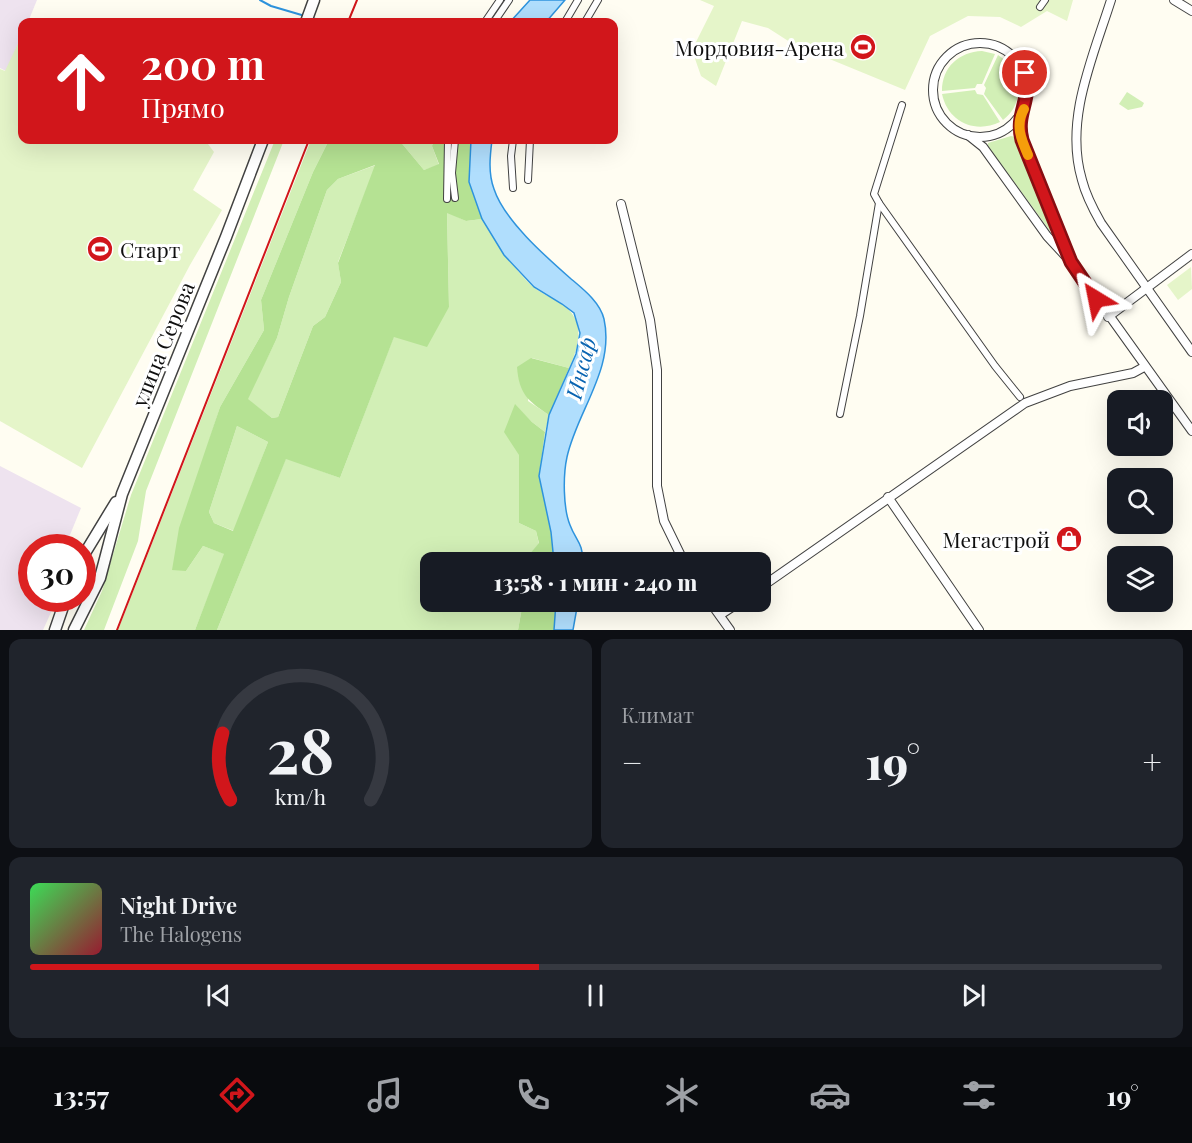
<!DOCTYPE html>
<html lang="ru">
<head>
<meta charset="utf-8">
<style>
	body { margin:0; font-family:"Playfair Display",serif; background:#20242c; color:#f1f3f6; height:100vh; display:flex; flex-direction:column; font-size:22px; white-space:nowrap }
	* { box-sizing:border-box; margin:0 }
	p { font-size:20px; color:#9ea1a6 }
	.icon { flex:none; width:33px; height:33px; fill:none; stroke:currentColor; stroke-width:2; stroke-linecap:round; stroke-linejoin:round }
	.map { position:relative; height:630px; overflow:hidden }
	.drawer { display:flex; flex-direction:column; gap:9px; padding:9px; background:#0d0f14; flex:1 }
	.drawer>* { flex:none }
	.top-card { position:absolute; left:18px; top:18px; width:600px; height:126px; border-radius:12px; box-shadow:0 6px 24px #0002; background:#d1161b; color:#fff; overflow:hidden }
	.buttons { position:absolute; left:1107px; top:390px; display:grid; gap:12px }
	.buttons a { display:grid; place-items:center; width:66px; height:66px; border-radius:12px; background:#171b24; box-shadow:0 6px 24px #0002; font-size:30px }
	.speed { position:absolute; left:18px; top:534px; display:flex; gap:12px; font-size:30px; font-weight:700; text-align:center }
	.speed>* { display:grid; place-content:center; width:78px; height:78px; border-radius:50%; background:#171b24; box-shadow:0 6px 24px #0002; line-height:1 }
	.speed .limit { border:9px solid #d22; background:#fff; color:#111 }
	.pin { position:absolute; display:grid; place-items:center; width:51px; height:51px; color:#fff; margin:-26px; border:3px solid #fff; border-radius:50%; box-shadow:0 2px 6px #0007 }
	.me { position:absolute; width:66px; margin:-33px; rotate:325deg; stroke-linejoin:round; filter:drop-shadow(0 0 4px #0008) }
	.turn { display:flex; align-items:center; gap:21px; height:126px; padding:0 24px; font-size:27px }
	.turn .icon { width:78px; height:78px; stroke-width:2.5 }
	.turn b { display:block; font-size:42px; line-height:51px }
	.big { font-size:45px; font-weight:800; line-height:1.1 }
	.drawer .tile { flex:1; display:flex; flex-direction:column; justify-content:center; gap:9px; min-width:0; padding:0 21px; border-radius:12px; background:#20242c }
	.drawer .dial { align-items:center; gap:0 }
	.dial svg { height:156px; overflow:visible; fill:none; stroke:#363941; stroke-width:7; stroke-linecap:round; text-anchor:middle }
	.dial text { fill:#f1f3f6; stroke:none }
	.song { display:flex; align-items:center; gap:18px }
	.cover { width:72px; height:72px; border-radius:9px; background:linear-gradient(135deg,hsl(130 70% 55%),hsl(350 70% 35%)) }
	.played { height:6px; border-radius:3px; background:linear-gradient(90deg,#d1161b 45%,#363941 45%) }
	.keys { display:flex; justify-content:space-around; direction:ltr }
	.heat { display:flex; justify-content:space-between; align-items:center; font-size:33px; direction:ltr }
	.drawer .tiles { flex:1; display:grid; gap:9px; grid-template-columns:1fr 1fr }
	.tile:last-child { grid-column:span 2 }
	.trip { position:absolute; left:420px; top:552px; width:351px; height:60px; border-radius:12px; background:#171b24; box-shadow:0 6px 24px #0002; font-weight:800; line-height:60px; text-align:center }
	.menu { display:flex; height:96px; justify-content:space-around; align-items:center; background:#090b0e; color:#9ea1a6 }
	.menu .icon { width:42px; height:42px }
	.menu .on { color:#d1161b }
	.menu b { font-size:27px; color:#f1f3f6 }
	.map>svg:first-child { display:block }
</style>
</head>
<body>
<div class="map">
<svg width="1192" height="630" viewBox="0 0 1192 630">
	<rect width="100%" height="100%" fill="#fffdf2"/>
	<!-- industrial -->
	<g fill="#eee3ef">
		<polygon points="0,0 37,0 28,22 22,22 22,36 8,72 0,68"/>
		<polygon points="0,466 81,508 65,547 32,548 32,598 57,599 43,630 0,630"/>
	</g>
	<!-- green -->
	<g fill="#d2efb6">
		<path d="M982 51 995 54 982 84H977L975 88 942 91C942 67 959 52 982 51Z"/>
		<path d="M998 55C1022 70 1026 103 1003 120L984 94 986 88 984 85Z"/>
		<path d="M975 90 977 94 983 95 1000 122C975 134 948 122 942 94Z"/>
		<polygon points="1127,92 1144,103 1142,107 1128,110 1119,104"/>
		<polygon points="1011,136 1015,137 1052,230 1050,231 988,146 988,143"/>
		<polygon points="275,140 284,140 146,491 138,541 104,630 84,630 102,591 131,495"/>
		<polygon points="311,140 329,140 313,172 261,300 264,330 220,407 202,463 186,571 203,546 225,554 195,630 118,630"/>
		<polygon points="399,140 434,140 432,146 439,165 424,170"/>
		<polygon points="376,165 338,262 341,282 325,317 313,326 278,417 272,418 247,399 277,338 289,297 327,190 338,179"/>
		<path d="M447 212 466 221 482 219C497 243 512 267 532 286 540 293 551 297 560 303 586 319 580 344 569 368L532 358 528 401 549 415 545 432 532 422 515 405 519 455V523L536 531 539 544 523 562H430V602H523L518 630H217L286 458 340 478 394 336 449 307Z"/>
		<polygon points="237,426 268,442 234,531 214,523 209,512"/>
	</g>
	<!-- forest -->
	<g fill="#b5e293" fill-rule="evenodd">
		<path d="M329 140H399L424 170 439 164 432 146 434 140H471L469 182 482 219 466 221 447 213 449 307 427 347 394 337 340 478 286 459 217 630H195L224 554 203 546 186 571 172 570 179 528 220 407 264 330 261 300 313 172ZM375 165 338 263 341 282 325 317 313 326 278 417 272 418 248 399 277 338 289 297 327 190 338 179ZM237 426 268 442 233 531 214 523 209 512Z"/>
		<path d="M531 358 569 368 549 415C528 401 519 394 517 367Z"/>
		<polygon points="515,404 532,422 545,432 539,476 551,532 554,562 523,562 539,543 536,531 519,523 519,455 504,432"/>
		<polygon points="523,602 556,602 554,630 518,630"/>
	</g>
	<!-- pitch -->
	<g fill="#e5f5c9">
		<polygon points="700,0 1073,0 1067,21 1047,11 1021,27 1000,17 968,16 930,36 905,90 793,44 768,28 742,21 716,86 701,76 692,50 714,6"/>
		<polygon points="22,35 22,140 205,140 214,152 193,190 222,210 190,265 82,468 0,421 0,69 5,71"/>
		<polygon points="1191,267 1192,289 1178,300 1167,285"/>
	</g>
	<!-- water -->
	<g fill="#b0defd" stroke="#2e93dd" stroke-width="1.5">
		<polygon points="530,0 565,0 546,22 510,22"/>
		<path d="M471 140H492C490 156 488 173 494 189 504 220 545 256 570 278 583 289 600 302 604 319 615 369 577 411 567 457 563 475 563 508 570 525 576 541 583 543 583 562H554L551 532 539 476 549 415 576 354 580 333 574 313 562 304 534 287 504 255 482 219 469 182Z"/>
		<polygon points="556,602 578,602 573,630 554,630"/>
	</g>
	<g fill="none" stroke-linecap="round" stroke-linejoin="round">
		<!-- stream -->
		<g stroke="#2e93dd" stroke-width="2">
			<polyline points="260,0 271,6 305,16"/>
			<path d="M311 18C319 21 328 18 335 22"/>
		</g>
		<!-- pedestrian casing -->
		<g stroke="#424242" stroke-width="8">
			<g id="pedestrian">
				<polyline points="1040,7 1045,0"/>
				<polyline points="485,22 500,0"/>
				<polyline points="494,22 509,0"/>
				<polyline points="565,22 578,0"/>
				<polyline points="585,22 598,0"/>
				<polyline points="528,180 530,140"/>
				<polyline points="513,188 511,156 513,140"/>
				<polyline points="455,198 452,173 455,140"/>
				<polyline points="447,199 448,140"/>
				<polyline points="879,203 995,366 1020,397"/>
				<polyline points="840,414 860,316 879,203 874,194 902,105"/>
			</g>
		</g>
		<!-- minor casing -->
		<g stroke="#424242" stroke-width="10">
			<g id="minor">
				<path d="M1111 0C1093 57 1064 120 1082 180 1086 196 1093 209 1101 223L1192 352"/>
				<polyline points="1174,0 1192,11"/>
				<circle cx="980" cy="90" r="47"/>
				<polyline points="1019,117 1019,129 1022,140 1068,256"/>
				<polyline points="968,135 983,147 1047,236 1071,262 1192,431"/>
				<polyline points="621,204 650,320 657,370 657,486 664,521 684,562"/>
				<polyline points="1108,317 1192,254"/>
				<polyline points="888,497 979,630"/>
				<polyline points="760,588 1025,403 1070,386 1133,373 1144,367"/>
				<polyline points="710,602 730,630"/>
				<polyline points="720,615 740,602"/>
			</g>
		</g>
		<!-- tertiary casing -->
		<g stroke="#424242" stroke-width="13">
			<g id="tertiary">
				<polyline points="306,22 314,0"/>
				<polyline points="82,558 116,502"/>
				<polyline points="55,630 66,598"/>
				<polyline points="74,630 100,578 122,494 226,237 263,140"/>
			</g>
		</g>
		<!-- pedestrian -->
		<use href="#pedestrian" stroke="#fff" stroke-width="6"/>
		<!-- minor -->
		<use href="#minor" stroke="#fff" stroke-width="8"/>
		<!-- tertiary -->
		<use href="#tertiary" stroke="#fff" stroke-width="10"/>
		<!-- rail -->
		<g stroke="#d1161b" stroke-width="2">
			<polyline points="348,22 357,0"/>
			<polyline points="117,630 309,140"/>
		</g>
	</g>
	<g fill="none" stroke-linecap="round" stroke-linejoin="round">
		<!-- route casing -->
		<g stroke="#880e12" stroke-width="15">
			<path id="route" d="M1025 73C1032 101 1015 113 1022 140L1071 262 1096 299"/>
		</g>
		<!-- route -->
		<use href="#route" stroke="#d1161b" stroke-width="10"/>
		<!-- slow -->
		<path stroke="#f59e0b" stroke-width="10" d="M1024 109C1015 125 1021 139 1028 155"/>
	</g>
	<!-- icons -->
	<defs>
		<g id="stadium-disc" transform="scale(1.35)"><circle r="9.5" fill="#d1161b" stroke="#fff"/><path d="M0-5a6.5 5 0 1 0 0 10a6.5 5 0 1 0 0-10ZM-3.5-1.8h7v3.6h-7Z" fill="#fff"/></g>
		<g id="shop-disc" transform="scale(1.35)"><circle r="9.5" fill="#d1161b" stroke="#fff"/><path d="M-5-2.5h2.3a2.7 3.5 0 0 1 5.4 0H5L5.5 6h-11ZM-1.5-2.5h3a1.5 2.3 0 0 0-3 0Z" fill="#fff"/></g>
	</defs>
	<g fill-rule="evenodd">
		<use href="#stadium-disc" x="863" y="47"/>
		<use href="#stadium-disc" x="100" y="249"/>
		<use href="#shop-disc" x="1069" y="539"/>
	</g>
	<g text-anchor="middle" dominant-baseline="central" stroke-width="6" stroke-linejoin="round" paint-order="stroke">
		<!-- poi labels -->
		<g font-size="21" fill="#0f0f0f" stroke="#fff" text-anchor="end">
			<text x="844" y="47">Мордовия-Арена</text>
			<text x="120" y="249" text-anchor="start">Старт</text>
			<text x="1050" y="539">Мегастрой</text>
		</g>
		<!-- street labels -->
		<g font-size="21" fill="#0f0f0f" stroke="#fff">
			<text transform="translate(162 344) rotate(-68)">улица Серова</text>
		</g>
		<!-- water labels -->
		<g font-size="22" font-style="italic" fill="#0964b1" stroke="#fff">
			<text transform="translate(580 368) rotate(-76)">Инсар</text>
		</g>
	</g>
</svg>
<div class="buttons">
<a><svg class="icon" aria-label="sound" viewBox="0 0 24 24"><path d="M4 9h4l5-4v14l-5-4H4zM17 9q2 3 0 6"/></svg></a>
<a><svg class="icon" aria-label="search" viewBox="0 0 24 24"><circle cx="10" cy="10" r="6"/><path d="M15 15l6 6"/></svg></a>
<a><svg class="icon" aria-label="layers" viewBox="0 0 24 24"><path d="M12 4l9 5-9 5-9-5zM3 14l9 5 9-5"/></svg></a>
</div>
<div class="speed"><div class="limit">30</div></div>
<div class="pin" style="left:1025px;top:73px;background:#d93025"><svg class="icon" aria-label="arrive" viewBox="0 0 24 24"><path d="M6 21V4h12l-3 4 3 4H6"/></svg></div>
<svg class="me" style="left:1096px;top:299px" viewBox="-20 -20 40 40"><path d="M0-17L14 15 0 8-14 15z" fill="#d1161b" stroke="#fff" stroke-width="4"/></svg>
<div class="trip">13:58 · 1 мин · 240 m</div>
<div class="top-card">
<div class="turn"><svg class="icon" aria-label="ahead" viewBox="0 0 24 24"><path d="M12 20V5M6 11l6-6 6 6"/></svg><div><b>200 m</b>Прямо</div></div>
</div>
</div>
<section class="drawer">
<div class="tiles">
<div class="tile dial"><svg viewBox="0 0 100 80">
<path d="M14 69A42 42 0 1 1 86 69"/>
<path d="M14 69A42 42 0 0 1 10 35" stroke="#d1161b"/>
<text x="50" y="56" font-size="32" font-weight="700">28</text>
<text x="50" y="72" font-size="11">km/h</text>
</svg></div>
<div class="tile"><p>Климат</p>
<div class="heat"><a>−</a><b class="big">19°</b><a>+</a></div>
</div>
<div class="tile">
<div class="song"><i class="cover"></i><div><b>Night Drive</b><p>The Halogens</p></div></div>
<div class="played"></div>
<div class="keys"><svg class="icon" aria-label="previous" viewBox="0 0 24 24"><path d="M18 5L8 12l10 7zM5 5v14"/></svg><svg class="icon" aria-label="pause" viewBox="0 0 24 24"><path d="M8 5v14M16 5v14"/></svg><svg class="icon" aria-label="next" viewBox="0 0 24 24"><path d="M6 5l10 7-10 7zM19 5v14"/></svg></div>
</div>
</div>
</section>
<nav class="menu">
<b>13:57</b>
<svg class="icon on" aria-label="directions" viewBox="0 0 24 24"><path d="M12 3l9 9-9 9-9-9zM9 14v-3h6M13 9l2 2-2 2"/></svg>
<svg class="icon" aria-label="music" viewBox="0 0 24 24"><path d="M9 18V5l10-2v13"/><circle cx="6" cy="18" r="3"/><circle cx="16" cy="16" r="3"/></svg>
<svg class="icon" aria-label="phone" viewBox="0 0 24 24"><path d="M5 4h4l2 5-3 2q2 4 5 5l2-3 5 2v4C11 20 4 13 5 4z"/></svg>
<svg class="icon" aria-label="climate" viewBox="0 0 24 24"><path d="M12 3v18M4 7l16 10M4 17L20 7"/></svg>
<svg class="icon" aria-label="car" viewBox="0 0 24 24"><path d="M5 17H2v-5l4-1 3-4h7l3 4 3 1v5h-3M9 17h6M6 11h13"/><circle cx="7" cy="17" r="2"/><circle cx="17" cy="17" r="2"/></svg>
<svg class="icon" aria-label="filters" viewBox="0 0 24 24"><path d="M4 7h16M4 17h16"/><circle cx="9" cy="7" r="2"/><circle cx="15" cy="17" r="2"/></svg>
<b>19°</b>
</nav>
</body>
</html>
